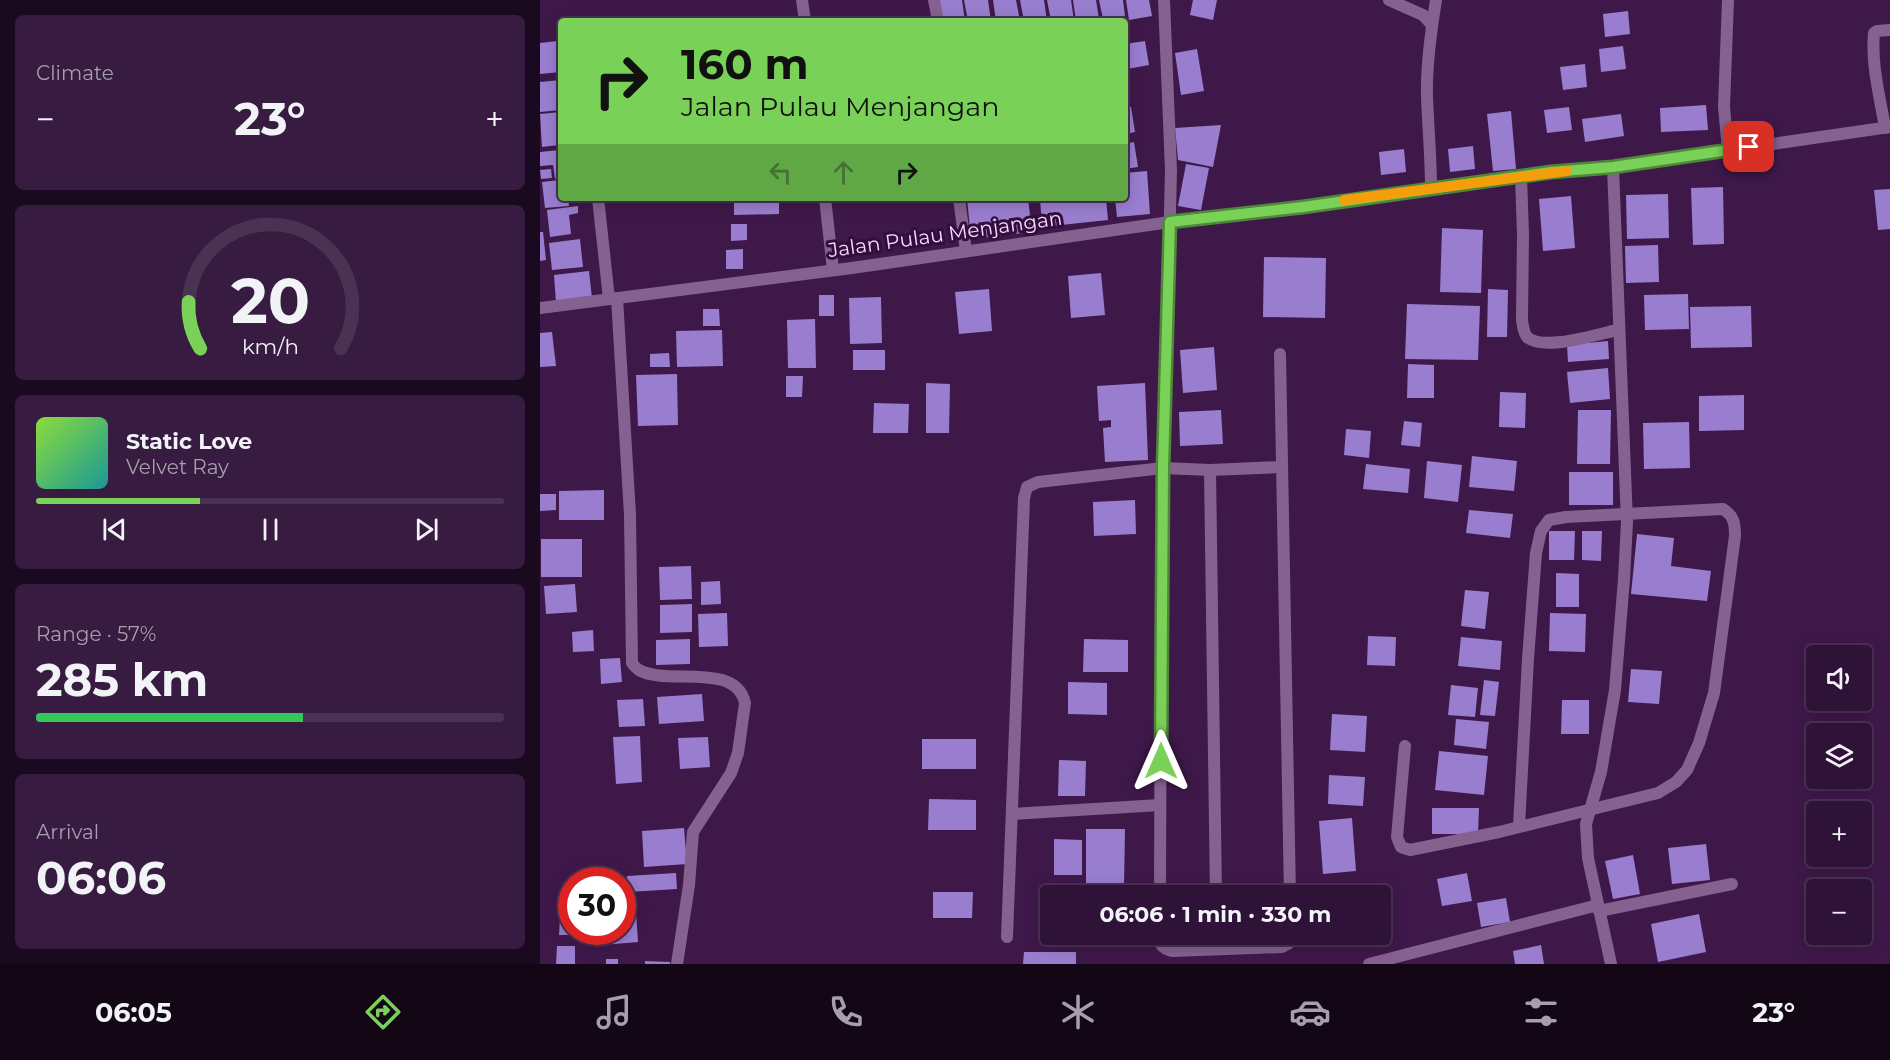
<!DOCTYPE html>
<html lang="en">
<head>
<meta charset="utf-8">
<style>
	body { margin:0; font-family:Montserrat,sans-serif; background:#371b40; color:#f1f3f6; height:100vh; display:flex; flex-direction:column; font-size:22px; white-space:nowrap }
	* { box-sizing:border-box; margin:0 }
	p { font-size:20px; color:#a79eae }
	.icon { flex:none; width:33px; height:33px; fill:none; stroke:currentColor; stroke-width:2; stroke-linecap:round; stroke-linejoin:round }
	.map { position:relative; flex:1; overflow:hidden }
	.sheet { display:flex; flex-direction:column; gap:15px; padding:15px; background:#1a0a1f; width:540px }
	.sheet>* { flex:none }
	.hud { position:absolute; left:18px; top:18px; width:570px; height:183px; border-radius:6px; box-shadow:0 3px 15px #0003,0 0 0 2px #4a3253; background:#79d158; color:#111; overflow:hidden }
	.fabs { position:absolute; left:1266px; top:645px; display:grid; gap:12px }
	.fabs a { display:grid; place-items:center; width:66px; height:66px; border-radius:6px; background:#2f1238; box-shadow:0 3px 15px #0003,0 0 0 2px #4a3253; font-size:30px }
	.speed { position:absolute; left:18px; top:867px; display:flex; gap:12px; font-size:30px; font-weight:700; text-align:center }
	.speed>* { display:grid; place-content:center; width:78px; height:78px; border-radius:50%; background:#2f1238; box-shadow:0 3px 15px #0003,0 0 0 2px #4a3253; line-height:1 }
	.speed .limit { border:9px solid #d22; background:#fff; color:#111 }
	.pin { position:absolute; display:grid; place-items:center; width:51px; height:51px; color:#fff; margin:-26px; border-radius:12px; box-shadow:0 3px 9px #0006 }
	.me { position:absolute; width:66px; margin:-33px; rotate:0deg; stroke-linejoin:round; filter:drop-shadow(0 0 4px #0008) }
	.turn { display:flex; align-items:center; gap:21px; height:126px; padding:0 24px; font-size:27px }
	.turn .icon { width:78px; height:78px; stroke-width:2.5 }
	.turn b { display:block; font-size:42px; line-height:51px }
	.lanes { display:flex; align-items:center; height:57px; padding:0 24px; background:#0003; justify-content:center; gap:30px; direction:ltr }
	.lanes .off { opacity:.35 }
	.big { font-size:45px; font-weight:700; line-height:1.1 }
	.sheet .widget { flex:1; display:flex; flex-direction:column; justify-content:center; gap:9px; min-width:0; padding:0 21px; border-radius:9px; background:#371b40 }
	.sheet .dial { align-items:center; gap:0 }
	.dial svg { height:156px; overflow:visible; fill:none; stroke:#4a3253; stroke-width:7; stroke-linecap:round; text-anchor:middle }
	.dial text { fill:#f1f3f6; stroke:none }
	.song { display:flex; align-items:center; gap:18px }
	.cover { width:72px; height:72px; border-radius:9px; background:linear-gradient(135deg,hsl(90 70% 55%),hsl(180 70% 35%)) }
	.played { height:6px; border-radius:3px; background:linear-gradient(90deg,#79d158 35%,#4a3253 35%) }
	.keys { display:flex; justify-content:space-around; direction:ltr }
	.heat { display:flex; justify-content:space-between; align-items:center; font-size:33px; direction:ltr }
	.charge { height:9px; border-radius:4px; background:linear-gradient(90deg,#34c759 57%,#4a3253 0) }
	.trip { position:absolute; left:500px; top:885px; width:351px; height:60px; border-radius:6px; background:#2f1238; box-shadow:0 3px 15px #0003,0 0 0 2px #4a3253; font-weight:700; line-height:60px; text-align:center }
	.tabs { display:flex; height:96px; justify-content:space-around; align-items:center; background:#130716; color:#a79eae }
	.tabs .icon { width:42px; height:42px }
	.tabs .current { color:#79d158 }
	.tabs b { font-size:27px; color:#f1f3f6 }
	main { display:flex; flex:1; min-height:0 }
	.map>svg:first-child { display:block }
</style>
</head>
<body>
<main>
<section class="sheet">
<div class="widget"><p>Climate</p>
<div class="heat"><a>−</a><b class="big">23°</b><a>+</a></div>
</div>
<div class="widget dial"><svg viewBox="0 0 100 80">
<path d="M14 69A42 42 0 1 1 86 69"/>
<path d="M14 69A42 42 0 0 1 8 45" stroke="#79d158"/>
<text x="50" y="56" font-size="32" font-weight="700">20</text>
<text x="50" y="72" font-size="11">km/h</text>
</svg></div>
<div class="widget">
<div class="song"><i class="cover"></i><div><b>Static Love</b><p>Velvet Ray</p></div></div>
<div class="played"></div>
<div class="keys"><svg class="icon" aria-label="previous" viewBox="0 0 24 24"><path d="M18 5L8 12l10 7zM5 5v14"/></svg><svg class="icon" aria-label="pause" viewBox="0 0 24 24"><path d="M8 5v14M16 5v14"/></svg><svg class="icon" aria-label="next" viewBox="0 0 24 24"><path d="M6 5l10 7-10 7zM19 5v14"/></svg></div>
</div>
<div class="widget"><p>Range · 57%</p><b class="big">285 km</b><div class="charge"></div></div>
<div class="widget"><p>Arrival</p><b class="big">06:06</b></div>
</section>
<div class="map">
<svg width="1350" height="964" viewBox="0 0 1350 964">
	<rect width="100%" height="100%" fill="#3f184a"/>
	<!-- building -->
	<g fill="#997ecf">
		<polygon points="398,0 422,0 425,21 401,21"/>
		<polygon points="424,0 448,0 451,21 428,21"/>
		<polygon points="453,0 476,0 480,21 456,21"/>
		<polygon points="480,0 504,0 507,21 484,21"/>
		<polygon points="507,0 531,0 534,21 511,21"/>
		<polygon points="533,0 556,0 559,19 536,21"/>
		<polygon points="559,0 583,0 585,16 563,19"/>
		<polygon points="586,0 609,0 612,16 589,20"/>
		<polygon points="653,0 677,0 673,20 650,15"/>
		<polygon points="1088,11 1090,34 1065,37 1063,14"/>
		<polygon points="17,41 20,72 0,74 0,43"/>
		<polygon points="605,41 609,65 587,69 585,44"/>
		<polygon points="1083,46 1086,69 1061,72 1059,49"/>
		<polygon points="657,49 664,91 641,95 635,53"/>
		<polygon points="1045,64 1047,87 1023,90 1020,67"/>
		<polygon points="21,80 21,110 0,112 0,82"/>
		<polygon points="1166,105 1168,130 1121,132 1120,108"/>
		<polygon points="591,107 595,132 585,134 585,108"/>
		<polygon points="1029,107 1032,130 1007,133 1004,110"/>
		<polygon points="971,111 976,169 953,171 947,114"/>
		<polygon points="21,112 19,145 2,147 0,114"/>
		<polygon points="1081,114 1084,136 1045,142 1042,119"/>
		<polygon points="681,125 673,167 638,160 635,128"/>
		<polygon points="594,142 598,167 585,169 585,144"/>
		<polygon points="933,146 935,169 910,172 908,149"/>
		<polygon points="864,149 866,172 841,175 839,152"/>
		<polygon points="20,150 21,178 15,179 13,165 0,166 0,152"/>
		<polygon points="646,164 669,168 661,210 638,206"/>
		<polygon points="11,169 12,178 1,179 0,170"/>
		<polygon points="607,171 610,214 577,217 575,198 585,198 585,173"/>
		<polygon points="19,180 21,198 28,198 29,206 5,208 2,182"/>
		<polygon points="1183,187 1184,244 1153,245 1151,188"/>
		<polygon points="1350,189 1350,229 1338,230 1334,190"/>
		<polygon points="1128,194 1129,238 1087,239 1086,195"/>
		<polygon points="1031,196 1035,248 1003,251 999,199"/>
		<polygon points="194,198 239,198 239,214 194,215"/>
		<polygon points="427,198 488,198 492,232 431,239"/>
		<polygon points="500,198 566,198 568,220 502,227"/>
		<polygon points="38,206 38,213 29,215 31,234 10,237 7,210"/>
		<polygon points="191,224 207,224 207,240 191,241"/>
		<polygon points="902,228 943,230 941,293 900,292"/>
		<polygon points="0,232 3,232 6,260 0,261"/>
		<polygon points="40,239 43,267 12,270 9,243"/>
		<polygon points="1118,245 1119,282 1086,283 1085,246"/>
		<polygon points="203,249 203,269 186,269 186,250"/>
		<polygon points="724,257 786,258 785,318 723,317"/>
		<polygon points="49,271 52,298 16,302 14,275"/>
		<polygon points="561,273 565,315 531,318 528,276"/>
		<polygon points="449,289 452,331 419,334 415,292"/>
		<polygon points="948,289 968,290 967,337 947,337"/>
		<polygon points="1148,294 1149,329 1105,330 1104,295"/>
		<rect x="279" y="295" width="15" height="21"/>
		<polygon points="341,297 342,343 310,344 309,298"/>
		<polygon points="867,304 940,306 938,360 865,359"/>
		<polygon points="1211,306 1212,347 1151,348 1150,307"/>
		<polygon points="163,309 179,309 180,326 163,326"/>
		<polygon points="275,319 276,368 248,368 247,320"/>
		<polygon points="182,330 183,366 137,367 136,331"/>
		<polygon points="12,332 16,366 0,367 0,333"/>
		<polygon points="1068,341 1069,359 1028,362 1027,345"/>
		<polygon points="674,347 677,390 643,393 640,350"/>
		<rect x="313" y="350" width="32" height="20"/>
		<polygon points="129,353 130,367 110,367 110,354"/>
		<polygon points="868,364 894,365 894,398 867,398"/>
		<polygon points="1068,368 1070,399 1030,403 1027,372"/>
		<polygon points="137,374 138,425 98,426 96,375"/>
		<polygon points="246,376 263,376 262,397 246,397"/>
		<polygon points="386,383 410,384 409,433 386,433"/>
		<polygon points="605,383 608,460 565,462 563,428 571,427 571,420 559,421 557,386"/>
		<polygon points="960,392 986,393 985,428 959,427"/>
		<polygon points="1204,395 1204,430 1159,431 1159,396"/>
		<polygon points="334,403 369,404 368,433 333,433"/>
		<polygon points="681,410 683,444 640,446 639,412"/>
		<polygon points="1038,410 1071,410 1070,464 1037,464"/>
		<polygon points="864,421 882,423 880,447 861,445"/>
		<polygon points="1149,422 1150,468 1104,469 1103,423"/>
		<polygon points="806,429 831,431 829,458 804,455"/>
		<polygon points="932,456 977,461 974,491 929,487"/>
		<polygon points="887,461 922,465 918,502 884,498"/>
		<polygon points="826,464 870,469 868,493 823,489"/>
		<rect x="1029" y="472" width="44" height="33"/>
		<polygon points="64,490 64,520 19,520 19,491"/>
		<polygon points="0,494 16,494 16,510 0,511"/>
		<polygon points="595,500 596,534 554,536 553,502"/>
		<polygon points="929,510 973,514 970,538 926,533"/>
		<polygon points="1009,531 1035,531 1034,560 1009,560"/>
		<polygon points="1042,531 1062,531 1061,561 1042,560"/>
		<polygon points="1097,534 1134,538 1131,566 1171,571 1167,601 1091,594"/>
		<rect x="1" y="539" width="41" height="38"/>
		<polygon points="151,566 152,599 120,600 119,567"/>
		<polygon points="1016,573 1039,574 1039,607 1016,607"/>
		<polygon points="180,581 181,604 161,605 161,582"/>
		<polygon points="35,584 37,612 6,614 4,586"/>
		<polygon points="925,590 949,592 945,629 921,626"/>
		<polygon points="152,604 152,632 120,633 120,605"/>
		<polygon points="187,613 188,646 159,647 158,614"/>
		<polygon points="1010,613 1046,614 1045,652 1009,651"/>
		<polygon points="53,630 54,651 33,652 32,632"/>
		<polygon points="828,636 856,637 855,666 827,665"/>
		<polygon points="921,637 962,641 960,670 918,666"/>
		<polygon points="150,639 150,664 116,665 116,640"/>
		<polygon points="544,639 588,640 588,672 543,672"/>
		<polygon points="80,658 82,682 61,684 60,659"/>
		<polygon points="1091,669 1122,671 1119,704 1088,702"/>
		<polygon points="944,680 959,682 955,716 940,715"/>
		<polygon points="528,682 567,683 567,715 528,714"/>
		<polygon points="911,685 938,688 935,717 908,715"/>
		<polygon points="162,694 164,721 119,724 117,697"/>
		<polygon points="103,699 105,726 79,727 77,700"/>
		<polygon points="1022,700 1049,700 1049,734 1021,734"/>
		<polygon points="792,714 827,716 825,752 790,750"/>
		<polygon points="916,719 949,722 946,749 914,745"/>
		<polygon points="100,736 102,782 76,784 73,737"/>
		<polygon points="168,737 170,767 140,769 138,738"/>
		<rect x="382" y="739" width="54" height="30"/>
		<polygon points="899,751 948,756 944,795 895,790"/>
		<polygon points="519,760 546,761 545,796 518,796"/>
		<polygon points="789,775 825,777 823,806 788,804"/>
		<polygon points="389,799 436,800 436,830 388,830"/>
		<polygon points="892,808 939,808 938,834 892,834"/>
		<polygon points="812,818 816,871 783,874 779,821"/>
		<polygon points="144,828 147,864 104,867 102,831"/>
		<polygon points="546,829 585,829 584,886 546,885"/>
		<polygon points="514,839 542,840 542,875 514,875"/>
		<polygon points="1166,844 1170,880 1132,884 1128,848"/>
		<polygon points="1093,855 1100,894 1073,899 1065,861"/>
		<polygon points="136,873 137,889 88,892 87,876"/>
		<polygon points="927,873 932,901 902,906 897,879"/>
		<polygon points="393,892 433,892 432,918 393,918"/>
		<polygon points="82,897 95,897 98,942 63,945 63,932 82,932"/>
		<polygon points="966,898 970,922 941,927 937,903"/>
		<polygon points="1159,914 1166,952 1118,962 1111,924"/>
		<polygon points="20,918 32,918 32,932 45,932 44,935 19,935"/>
		<polygon points="1001,945 1004,964 975,964 973,951"/>
		<polygon points="17,946 35,946 35,964 16,964"/>
		<polygon points="484,952 536,952 536,964 483,964"/>
		<rect x="66" y="959" width="12" height="5"/>
		<polygon points="105,961 130,962 130,964 105,964"/>
	</g>
	<g fill="none" stroke-linecap="round" stroke-linejoin="round">
		<!-- minor -->
		<g stroke="#856190" stroke-width="12">
			<polyline points="262,0 265,21"/>
			<polyline points="394,0 398,21"/>
			<polyline points="849,0 883,15 892,25"/>
			<polyline points="1188,0 1184,107 1188,150"/>
			<path d="M1345 128C1340 97 1331 65 1334 33L1337 31 1350 30"/>
			<path d="M981 176 983 235 982 320C983 326 983 333 988 338 1006 351 1057 334 1078 330"/>
			<path d="M891 188C891 157 888 127 887 96 886 65 891 31 896 0"/>
			<polyline points="58,198 69,299"/>
			<polyline points="285,198 293,270"/>
			<polyline points="419,198 426,251"/>
			<path d="M77 298 90 515 92 663C94 666 96 668 99 670 126 686 196 661 205 703L198 753 191 773 153 832 149 885 137 964"/>
			<polyline points="740,354 750,896"/>
			<polyline points="670,470 676,896"/>
			<path d="M865 746 857 837 861 847 870 850 959 832 1118 793 1136 782 1147 770 1159 743 1174 693 1195 536C1195 523 1194 516 1183 509L1026 517 1009 520 1001 531 996 553 988 659 979 826"/>
			<polyline points="473,814 620,805"/>
			<polyline points="620,896 621,586 631,170 624,0"/>
			<polyline points="1059,911 1192,884"/>
			<path d="M619 934C619 945 622 948 632 951L742 947 749 943 751 934"/>
			<polyline points="676,934 676,949"/>
			<polyline points="467,937 484,498 487,487 498,482 623,468 670,470 741,467"/>
			<polyline points="829,964 1058,905"/>
			<polyline points="1071,964 1048,858 1046,824 1061,772 1075,690 1084,579 1087,522 1073,167"/>
		</g>
		<!-- tertiary -->
		<polyline stroke="#856190" stroke-width="12" points="0,308 312,268 630,222 763,207 1011,172 1073,167 1350,127"/>
	</g>
	<g fill="none" stroke-linecap="round" stroke-linejoin="round">
		<!-- route casing -->
		<g stroke="#4f8839" stroke-width="15">
			<polyline id="route" points="621,761 623,468 630,222 763,207 1011,172 1073,167 1209,147"/>
		</g>
		<!-- route -->
		<use href="#route" stroke="#79d158" stroke-width="10"/>
		<!-- slow -->
		<polyline stroke="#f59e0b" stroke-width="10" points="804,200 1027,171"/>
	</g>
	<g text-anchor="middle" dominant-baseline="central" stroke-width="6" stroke-linejoin="round" paint-order="stroke">
		<!-- street labels -->
		<g font-size="20" fill="#f4ddfb" stroke="#340d3f">
			<text transform="translate(405 234) rotate(-8)">Jalan Pulau Menjangan</text>
		</g>
	</g>
</svg>
<div class="fabs">
<a><svg class="icon" aria-label="sound" viewBox="0 0 24 24"><path d="M4 9h4l5-4v14l-5-4H4zM17 9q2 3 0 6"/></svg></a>
<a><svg class="icon" aria-label="layers" viewBox="0 0 24 24"><path d="M12 4l9 5-9 5-9-5zM3 14l9 5 9-5"/></svg></a>
<a>+</a>
<a>−</a>
</div>
<div class="speed"><div class="limit">30</div></div>
<div class="pin" style="left:1209px;top:147px;background:#d93025"><svg class="icon" aria-label="arrive" viewBox="0 0 24 24"><path d="M6 21V4h12l-3 4 3 4H6"/></svg></div>
<svg class="me" style="left:621px;top:761px" viewBox="-20 -20 40 40"><path d="M0-17L14 15 0 8-14 15z" fill="#79d158" stroke="#fff" stroke-width="4"/></svg>
<div class="trip">06:06 · 1 min · 330 m</div>
<div class="hud">
<div class="turn"><svg class="icon" aria-label="right" viewBox="0 0 24 24"><path d="M7 20v-9h11M14 6l5 5-5 5"/></svg><div><b>160 m</b>Jalan Pulau Menjangan</div></div>
<div class="lanes"><svg class="icon off" aria-label="left" viewBox="0 0 24 24"><path d="M17 20v-9H6M10 6l-5 5 5 5"/></svg><svg class="icon off" aria-label="ahead" viewBox="0 0 24 24"><path d="M12 20V5M6 11l6-6 6 6"/></svg><svg class="icon" aria-label="right" viewBox="0 0 24 24"><path d="M7 20v-9h11M14 6l5 5-5 5"/></svg></div>
</div>
</div>
</main>
<nav class="tabs">
<b>06:05</b>
<svg class="icon current" aria-label="directions" viewBox="0 0 24 24"><path d="M12 3l9 9-9 9-9-9zM9 14v-3h6M13 9l2 2-2 2"/></svg>
<svg class="icon" aria-label="music" viewBox="0 0 24 24"><path d="M9 18V5l10-2v13"/><circle cx="6" cy="18" r="3"/><circle cx="16" cy="16" r="3"/></svg>
<svg class="icon" aria-label="phone" viewBox="0 0 24 24"><path d="M5 4h4l2 5-3 2q2 4 5 5l2-3 5 2v4C11 20 4 13 5 4z"/></svg>
<svg class="icon" aria-label="climate" viewBox="0 0 24 24"><path d="M12 3v18M4 7l16 10M4 17L20 7"/></svg>
<svg class="icon" aria-label="car" viewBox="0 0 24 24"><path d="M5 17H2v-5l4-1 3-4h7l3 4 3 1v5h-3M9 17h6M6 11h13"/><circle cx="7" cy="17" r="2"/><circle cx="17" cy="17" r="2"/></svg>
<svg class="icon" aria-label="filters" viewBox="0 0 24 24"><path d="M4 7h16M4 17h16"/><circle cx="9" cy="7" r="2"/><circle cx="15" cy="17" r="2"/></svg>
<b>23°</b>
</nav>
</body>
</html>
